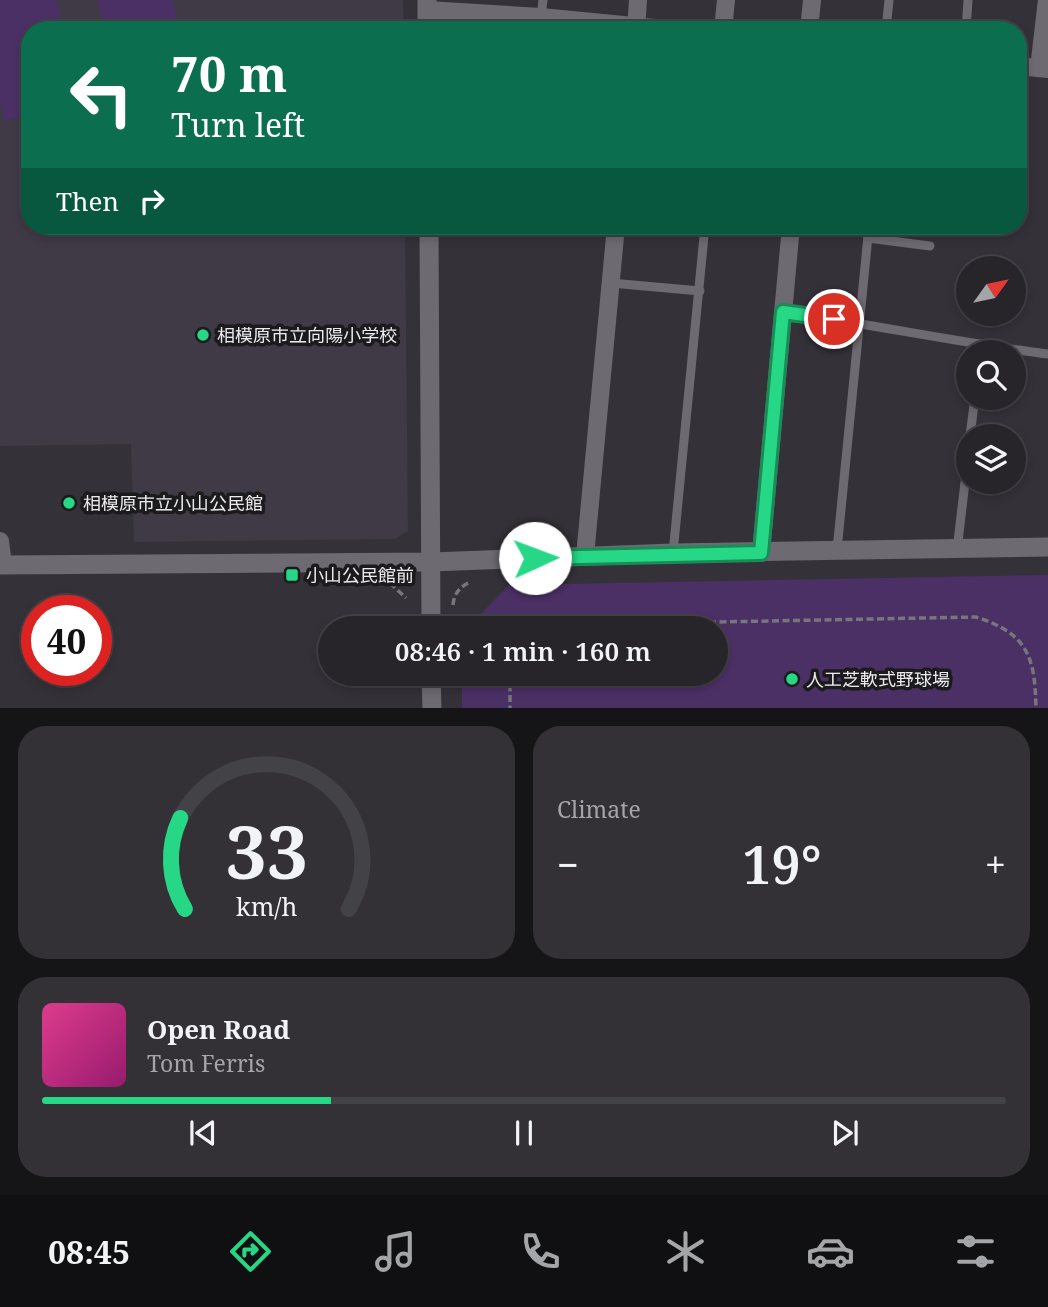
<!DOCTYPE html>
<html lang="en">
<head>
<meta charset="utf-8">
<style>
	body { margin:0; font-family:"Noto Serif","Noto Sans JP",serif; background:#333136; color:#f1f3f6; height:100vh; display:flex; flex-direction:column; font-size:26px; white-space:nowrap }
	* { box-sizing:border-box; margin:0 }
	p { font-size:23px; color:#a4a5a8 }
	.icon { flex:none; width:38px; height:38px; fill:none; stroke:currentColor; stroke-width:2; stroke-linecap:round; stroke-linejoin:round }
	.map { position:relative; height:708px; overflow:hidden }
	.panel { display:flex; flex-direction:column; gap:18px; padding:18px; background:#151417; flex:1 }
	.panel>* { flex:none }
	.hud { position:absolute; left:21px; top:21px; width:1006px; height:214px; border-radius:28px; box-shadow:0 4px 10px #0003,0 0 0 2px #434247; background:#0b6e4f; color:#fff; overflow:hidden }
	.needle { width:46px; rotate:57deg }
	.controls { position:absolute; left:956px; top:256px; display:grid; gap:14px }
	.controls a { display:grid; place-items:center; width:70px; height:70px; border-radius:50%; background:#27252a; box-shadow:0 4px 10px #0003,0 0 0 2px #434247; font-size:35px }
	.speed { position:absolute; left:21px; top:595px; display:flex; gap:14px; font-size:35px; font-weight:700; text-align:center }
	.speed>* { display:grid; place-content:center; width:91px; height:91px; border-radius:50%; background:#27252a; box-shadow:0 4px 10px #0003,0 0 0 2px #434247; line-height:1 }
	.speed .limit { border:10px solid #d22; background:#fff; color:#111 }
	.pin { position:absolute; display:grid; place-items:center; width:60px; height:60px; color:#fff; margin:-30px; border:4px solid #fff; border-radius:50%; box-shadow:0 2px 7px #0007 }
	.me { position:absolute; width:77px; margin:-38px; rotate:88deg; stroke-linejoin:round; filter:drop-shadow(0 0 5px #0008) }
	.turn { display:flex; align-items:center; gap:24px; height:147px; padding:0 35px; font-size:32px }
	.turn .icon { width:91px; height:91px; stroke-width:2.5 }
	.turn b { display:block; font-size:49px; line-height:60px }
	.then { display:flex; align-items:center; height:66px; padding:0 35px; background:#0003; gap:14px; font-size:26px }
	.big { font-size:52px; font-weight:600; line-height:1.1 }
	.panel .tile { flex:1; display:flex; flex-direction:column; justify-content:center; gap:10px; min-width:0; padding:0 24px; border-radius:28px; background:#333136 }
	.panel .dial { align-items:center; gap:0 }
	.dial svg { height:182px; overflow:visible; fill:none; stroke:#434247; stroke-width:7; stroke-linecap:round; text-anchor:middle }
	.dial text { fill:#f1f3f6; stroke:none }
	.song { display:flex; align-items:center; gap:21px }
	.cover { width:84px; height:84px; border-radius:10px; background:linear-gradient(135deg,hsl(330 70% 55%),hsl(320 70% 35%)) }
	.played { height:7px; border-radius:4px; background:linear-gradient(90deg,#26d886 30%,#434247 30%) }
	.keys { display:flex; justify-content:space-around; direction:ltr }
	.heat { display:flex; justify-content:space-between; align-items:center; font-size:38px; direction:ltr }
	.panel .tiles { flex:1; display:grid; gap:18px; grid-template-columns:1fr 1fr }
	.tile:last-child { grid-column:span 2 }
	.trip { position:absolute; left:318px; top:616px; width:410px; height:70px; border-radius:35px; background:#27252a; box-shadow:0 4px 10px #0003,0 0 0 2px #434247; font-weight:600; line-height:70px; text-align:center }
	.dock { display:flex; height:112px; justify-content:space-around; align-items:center; background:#100f11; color:#a4a5a8 }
	.dock .icon { width:49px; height:49px }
	.dock .active { color:#26d886 }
	.dock b { font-size:32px; color:#f1f3f6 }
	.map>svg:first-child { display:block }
</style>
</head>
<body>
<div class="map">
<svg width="1048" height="709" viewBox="0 0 1048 709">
	<rect width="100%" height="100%" fill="#343138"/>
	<!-- built -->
	<polygon fill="#3f3a46" points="0,0 403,0 404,30 30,30 30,226 405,226 408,531 395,539 134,542 131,444 0,446"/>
	<!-- green -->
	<g fill="#4b3065">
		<polygon points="0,0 57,0 63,30 30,30 30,115 4,120 0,102"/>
		<polygon points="98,0 173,0 179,30 104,30"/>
		<polygon points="1048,575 1048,708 462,708 462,674 716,674 716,628 467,628 509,585"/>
	</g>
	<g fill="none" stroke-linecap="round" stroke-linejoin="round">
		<!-- path -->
		<g stroke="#78757c" stroke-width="3.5" stroke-dasharray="7 3.5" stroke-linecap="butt">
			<polyline points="390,583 406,598"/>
			<path d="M453 605C454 593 460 587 470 582"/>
			<path d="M552 628 562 625 976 617C1029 634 1035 658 1036 709"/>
			<polyline points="510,674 510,709"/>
		</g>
		<!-- service -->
		<g stroke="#6d6a71" stroke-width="9">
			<polyline points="541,17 543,0"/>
			<polyline points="886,30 889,0"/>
			<polyline points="966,30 968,0"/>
			<polyline points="868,238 930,246"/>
			<polyline points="611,283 700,291"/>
			<path d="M783 312C872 324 959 343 1048 354"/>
			<polyline points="970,436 975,397"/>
			<polyline points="837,550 869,226"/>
			<polyline points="957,550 968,457"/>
			<polyline points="673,553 705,226"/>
		</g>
		<!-- minor -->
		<g stroke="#6d6a71" stroke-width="18">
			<polyline points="427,10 541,17 675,30"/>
			<polyline points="636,30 638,0"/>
			<polyline points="723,30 726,0"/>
			<polyline points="809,30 812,0"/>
			<polyline points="1018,66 1048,69"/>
			<polyline points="1039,68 1047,0"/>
			<polyline points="0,541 3,565"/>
			<polyline points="761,553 791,226"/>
			<polyline points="585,556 616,226"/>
		</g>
		<!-- tertiary -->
		<g stroke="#6d6a71" stroke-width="19">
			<polyline points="427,0 427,30"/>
			<polyline points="429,226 431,628"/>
			<polyline points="0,565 431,562 673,553 1048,547"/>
			<polyline points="431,674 432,709"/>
		</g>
	</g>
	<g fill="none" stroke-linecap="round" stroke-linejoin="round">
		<!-- route casing -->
		<g stroke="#198c57" stroke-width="18">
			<polyline id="route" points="535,558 761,553 783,312 834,319"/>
		</g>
		<!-- route -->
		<use href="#route" stroke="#26d886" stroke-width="12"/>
	</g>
	<!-- markers -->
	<g fill="#26d886" stroke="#1b1a1d" stroke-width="2.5">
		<circle cx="203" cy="335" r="7"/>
		<circle cx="69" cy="503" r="7"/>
		<rect x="285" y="568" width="14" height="14" rx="3.5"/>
		<circle cx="792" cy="679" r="7"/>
	</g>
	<g text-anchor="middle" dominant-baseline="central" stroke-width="7" stroke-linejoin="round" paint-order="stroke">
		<!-- poi labels -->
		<g font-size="18" fill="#eceaef" stroke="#1b1a1d" text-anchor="start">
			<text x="217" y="335">相模原市立向陽小学校</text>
			<text x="83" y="503">相模原市立小山公民館</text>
			<text x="306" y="575">小山公民館前</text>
			<text x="806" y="679">人工芝軟式野球場</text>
		</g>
	</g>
</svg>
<div class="controls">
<a><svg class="needle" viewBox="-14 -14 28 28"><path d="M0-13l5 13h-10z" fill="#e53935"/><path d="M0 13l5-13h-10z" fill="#a4a5a8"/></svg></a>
<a><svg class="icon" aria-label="search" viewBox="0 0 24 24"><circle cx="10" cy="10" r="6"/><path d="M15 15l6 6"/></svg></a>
<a><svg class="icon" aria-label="layers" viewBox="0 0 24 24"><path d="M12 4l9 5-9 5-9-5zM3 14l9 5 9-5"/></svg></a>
</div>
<div class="speed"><div class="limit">40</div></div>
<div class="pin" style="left:834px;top:319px;background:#d93025"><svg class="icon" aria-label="arrive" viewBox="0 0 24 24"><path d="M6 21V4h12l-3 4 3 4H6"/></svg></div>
<svg class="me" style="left:535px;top:558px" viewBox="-20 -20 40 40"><circle r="19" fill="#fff"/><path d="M0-13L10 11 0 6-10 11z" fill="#26d886"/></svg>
<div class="trip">08:46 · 1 min · 160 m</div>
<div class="hud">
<div class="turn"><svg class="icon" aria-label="left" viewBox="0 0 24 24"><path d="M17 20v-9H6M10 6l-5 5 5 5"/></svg><div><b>70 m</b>Turn left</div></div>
<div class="then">Then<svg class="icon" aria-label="right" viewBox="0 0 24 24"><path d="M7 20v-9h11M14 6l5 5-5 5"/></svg></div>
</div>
</div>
<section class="panel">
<div class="tiles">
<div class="tile dial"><svg viewBox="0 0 100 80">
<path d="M14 69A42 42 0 1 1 86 69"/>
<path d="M14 69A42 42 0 0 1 12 29" stroke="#26d886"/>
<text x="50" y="56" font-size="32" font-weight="700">33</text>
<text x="50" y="72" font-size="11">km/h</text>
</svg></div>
<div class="tile"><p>Climate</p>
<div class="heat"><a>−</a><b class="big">19°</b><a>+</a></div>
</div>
<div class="tile">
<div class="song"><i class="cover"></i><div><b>Open Road</b><p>Tom Ferris</p></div></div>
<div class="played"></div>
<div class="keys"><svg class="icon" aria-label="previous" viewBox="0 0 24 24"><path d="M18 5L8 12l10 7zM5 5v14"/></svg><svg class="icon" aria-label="pause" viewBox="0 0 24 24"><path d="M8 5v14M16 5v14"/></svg><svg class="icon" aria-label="next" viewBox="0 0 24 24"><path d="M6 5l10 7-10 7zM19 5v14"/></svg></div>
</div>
</div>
</section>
<nav class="dock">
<b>08:45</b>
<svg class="icon active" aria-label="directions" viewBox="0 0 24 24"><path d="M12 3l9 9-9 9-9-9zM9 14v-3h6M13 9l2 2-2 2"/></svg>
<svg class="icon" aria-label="music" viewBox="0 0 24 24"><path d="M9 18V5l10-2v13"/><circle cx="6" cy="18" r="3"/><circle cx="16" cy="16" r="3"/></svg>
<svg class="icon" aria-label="phone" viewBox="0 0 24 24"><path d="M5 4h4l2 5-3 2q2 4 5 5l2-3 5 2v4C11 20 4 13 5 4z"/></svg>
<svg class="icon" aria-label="climate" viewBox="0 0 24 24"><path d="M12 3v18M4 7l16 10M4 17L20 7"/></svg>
<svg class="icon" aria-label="car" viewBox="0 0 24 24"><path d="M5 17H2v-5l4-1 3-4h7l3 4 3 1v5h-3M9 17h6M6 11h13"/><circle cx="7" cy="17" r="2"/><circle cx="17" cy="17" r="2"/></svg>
<svg class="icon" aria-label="filters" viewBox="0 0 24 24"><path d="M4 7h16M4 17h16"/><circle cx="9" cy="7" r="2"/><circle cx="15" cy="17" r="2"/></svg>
</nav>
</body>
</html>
